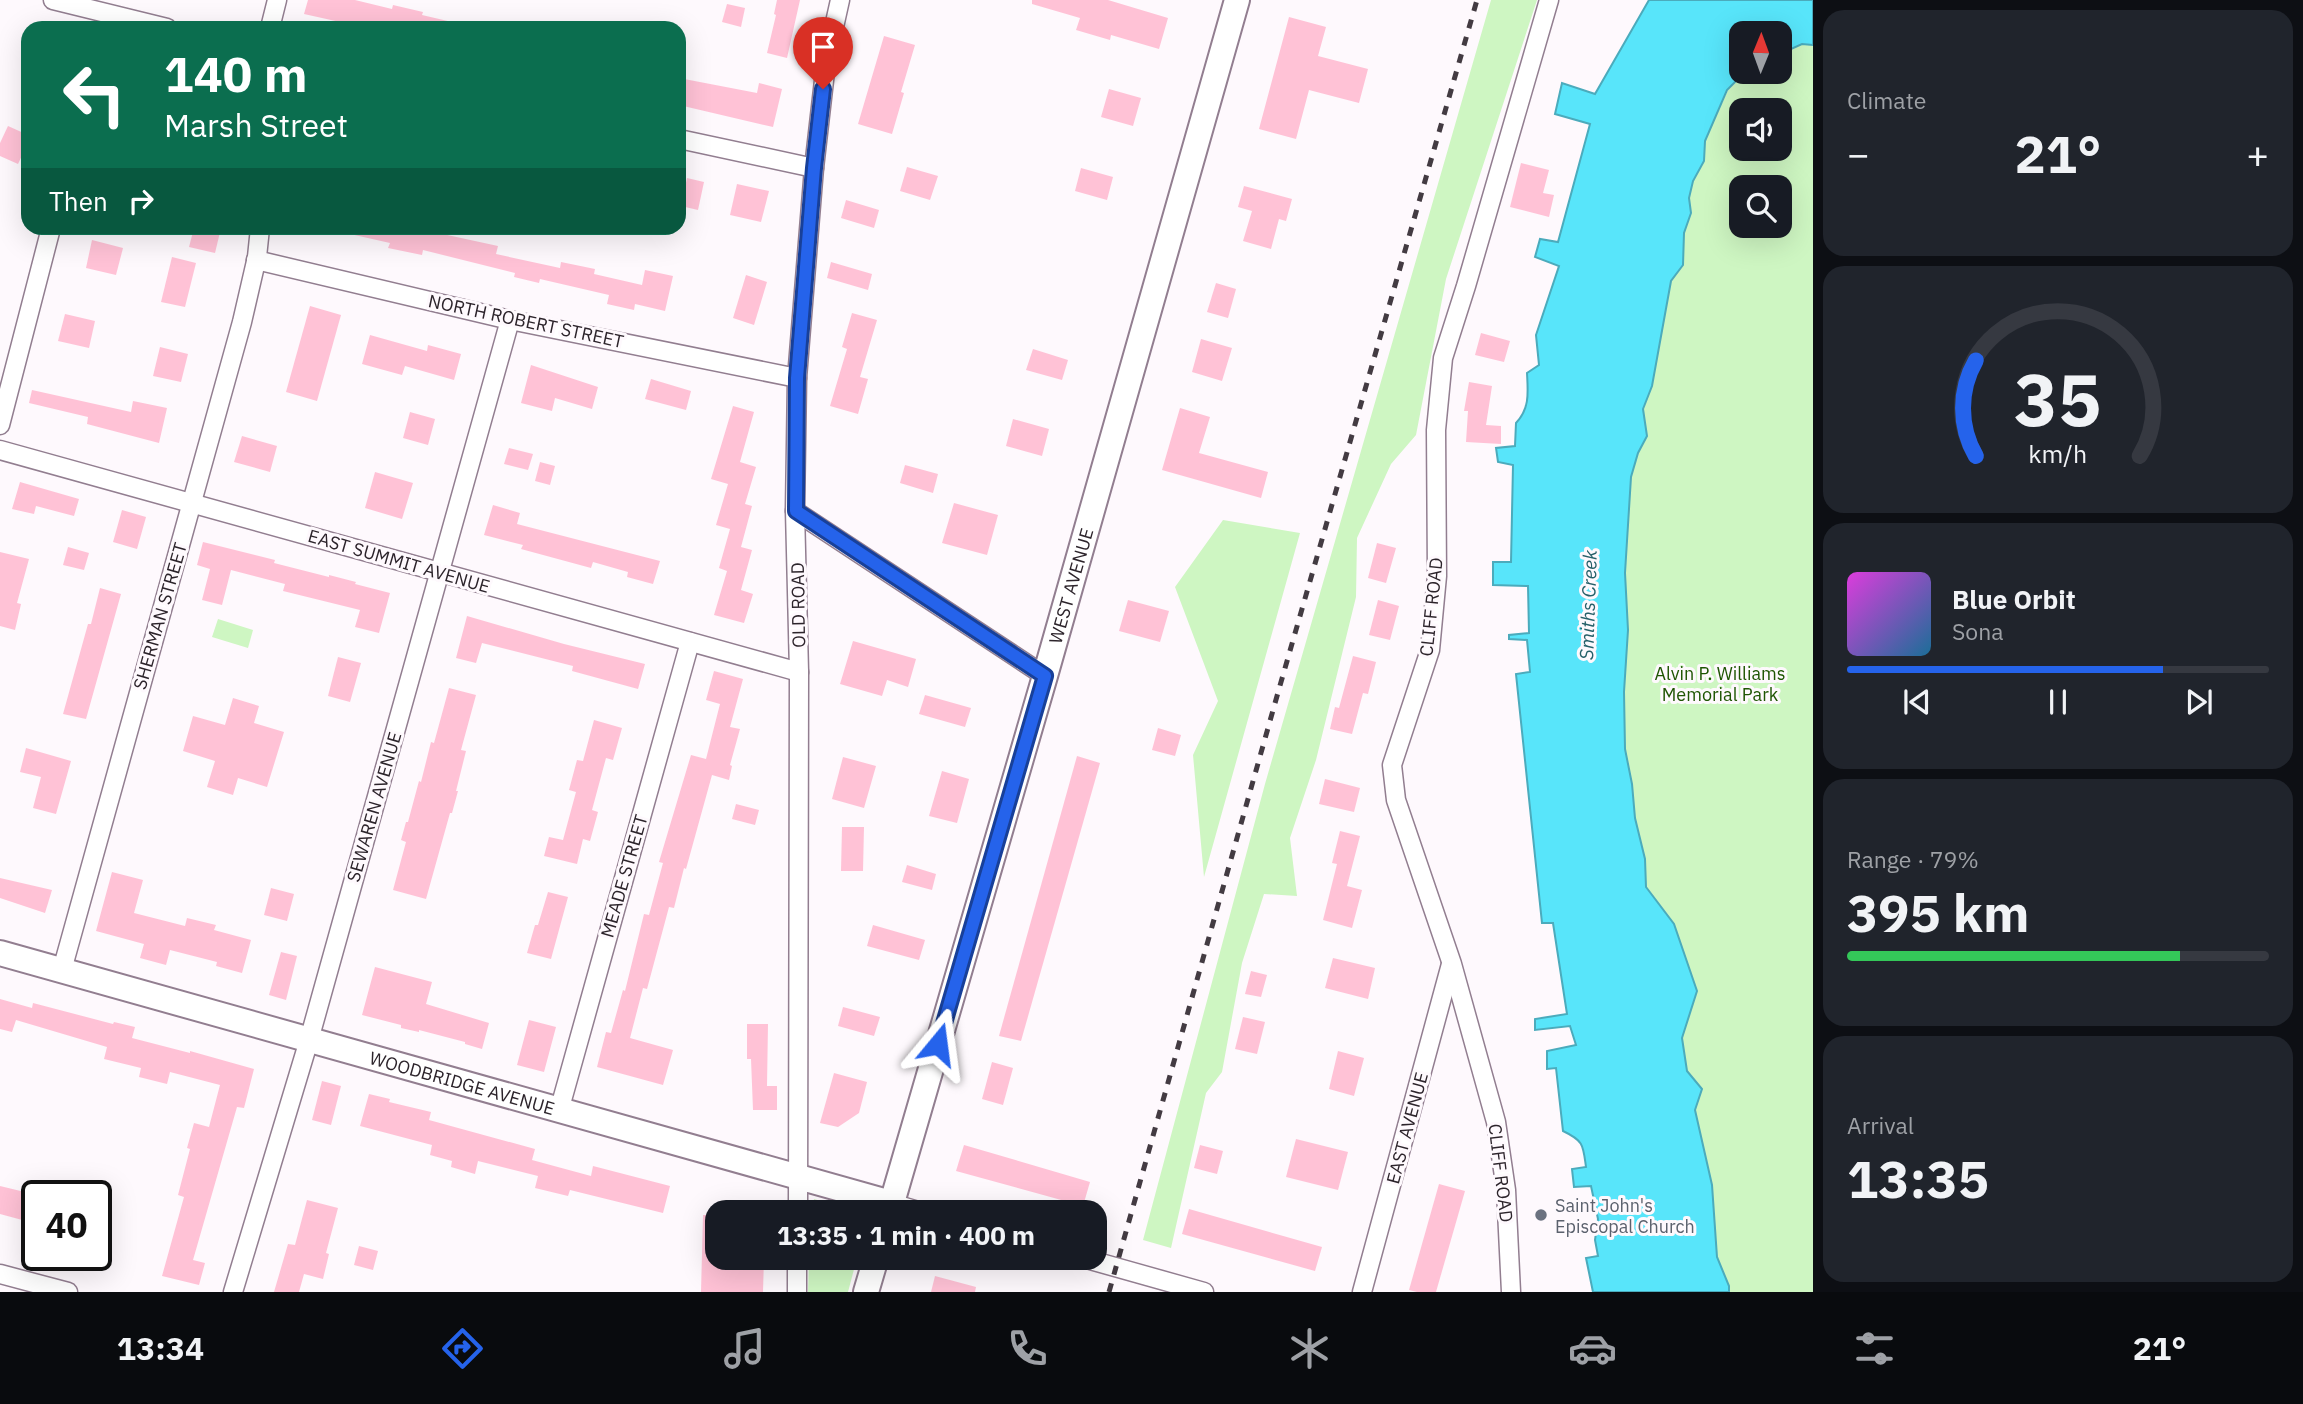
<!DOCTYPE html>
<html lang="en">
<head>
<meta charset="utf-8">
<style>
	body { margin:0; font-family:"IBM Plex Sans",sans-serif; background:#20242c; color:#f1f3f6; height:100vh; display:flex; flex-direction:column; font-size:26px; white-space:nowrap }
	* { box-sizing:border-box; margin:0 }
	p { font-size:23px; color:#9ea1a6 }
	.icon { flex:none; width:38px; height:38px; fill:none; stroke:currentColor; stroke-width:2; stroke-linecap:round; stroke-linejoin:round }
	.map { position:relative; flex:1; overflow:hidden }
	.details { display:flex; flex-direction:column; gap:10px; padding:10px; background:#0d0f14; width:490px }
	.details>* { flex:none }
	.top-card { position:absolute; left:21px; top:21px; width:665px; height:214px; border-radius:21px; box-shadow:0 7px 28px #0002; background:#0b6e4f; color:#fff; overflow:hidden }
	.needle { width:46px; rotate:1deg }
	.buttons { position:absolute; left:1729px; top:21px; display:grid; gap:14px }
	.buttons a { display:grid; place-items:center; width:63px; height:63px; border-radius:14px; background:#171b24; box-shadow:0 7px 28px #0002; font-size:35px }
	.speed { position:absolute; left:21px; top:1180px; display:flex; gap:14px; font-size:35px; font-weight:700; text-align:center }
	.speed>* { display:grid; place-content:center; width:91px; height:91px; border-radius:50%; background:#171b24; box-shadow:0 7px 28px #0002; line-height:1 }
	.speed .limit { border:4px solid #111; border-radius:10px; background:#fff; color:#111 }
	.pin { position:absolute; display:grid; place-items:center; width:60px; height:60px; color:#fff; margin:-72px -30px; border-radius:50% 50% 50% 0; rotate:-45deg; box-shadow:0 0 7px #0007 }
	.pin .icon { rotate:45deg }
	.me { position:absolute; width:77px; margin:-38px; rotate:16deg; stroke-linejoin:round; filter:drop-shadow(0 0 5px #0008) }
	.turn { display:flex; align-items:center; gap:24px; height:147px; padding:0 28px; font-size:32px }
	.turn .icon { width:91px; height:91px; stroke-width:2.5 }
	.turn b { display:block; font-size:49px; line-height:60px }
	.then { display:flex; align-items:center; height:66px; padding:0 28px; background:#0003; gap:14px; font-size:26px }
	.big { font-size:52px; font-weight:700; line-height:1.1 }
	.details .tile { flex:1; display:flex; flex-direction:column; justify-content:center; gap:10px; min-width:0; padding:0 24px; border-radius:21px; background:#20242c }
	.details .dial { align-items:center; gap:0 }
	.dial svg { height:182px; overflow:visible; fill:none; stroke:#363941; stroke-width:7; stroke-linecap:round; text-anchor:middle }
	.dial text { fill:#f1f3f6; stroke:none }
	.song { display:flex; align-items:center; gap:21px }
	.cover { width:84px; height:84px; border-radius:10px; background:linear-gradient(135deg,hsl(300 70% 55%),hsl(200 70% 35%)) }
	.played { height:7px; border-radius:4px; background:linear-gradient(90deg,#2563eb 75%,#363941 75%) }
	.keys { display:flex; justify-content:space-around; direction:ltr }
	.heat { display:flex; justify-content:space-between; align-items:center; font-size:38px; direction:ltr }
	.charge { height:10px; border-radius:5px; background:linear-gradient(90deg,#34c759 79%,#363941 0) }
	.trip { position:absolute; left:705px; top:1200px; width:402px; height:70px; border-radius:21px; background:#171b24; box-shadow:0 7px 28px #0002; font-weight:700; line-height:70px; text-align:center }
	.menu { display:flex; height:112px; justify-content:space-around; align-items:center; background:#090b0e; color:#9ea1a6 }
	.menu .icon { width:49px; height:49px }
	.menu .selected { color:#2563eb }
	.menu b { font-size:32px; color:#f1f3f6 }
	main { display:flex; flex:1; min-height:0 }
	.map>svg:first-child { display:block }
</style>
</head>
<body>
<main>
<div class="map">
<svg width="1813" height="1292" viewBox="0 0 1813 1292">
	<rect width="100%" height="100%" fill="#fef9fd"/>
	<!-- green -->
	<g fill="#cef6c2" fill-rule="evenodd">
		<polygon points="1491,0 1537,0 1446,279 1416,435 1391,464 1357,538 1356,597 1316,760 1290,838 1297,896 1264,894 1242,963 1222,1072 1206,1093 1171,1248 1143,1240 1265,784"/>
		<path d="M1802 44 1813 45V1292H1729V1286L1717 1257 1712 1185 1695 1110 1702 1089 1687 1071 1682 1038 1697 991 1674 924 1646 887 1645 859 1635 818 1632 784 1625 749 1624 692 1628 630 1625 573 1631 477 1638 453 1647 436 1643 409 1652 386 1671 281 1683 265 1684 233 1691 213 1689 198 1693 181 1704 161 1705 141 1728 90 1745 72H1780V54ZM1741 110H1780V149H1741ZM1741 187H1780V226H1741Z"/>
		<polygon points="1223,520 1300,533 1204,877 1193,755 1218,701 1175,587"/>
		<polygon points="218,619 253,630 248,648 212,637"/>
		<polygon points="814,1199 863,1213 812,1213"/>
		<polygon points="809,1258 857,1258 848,1292 808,1292"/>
	</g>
	<!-- water -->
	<path fill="#58e5fa" stroke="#4babbc" stroke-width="2" d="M1649 0H1813V45L1802 44 1780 54V33H1741V72H1745L1727 90 1705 141 1704 161 1693 181 1689 198 1691 213 1684 233 1683 265 1671 281 1652 386 1643 409 1647 436 1638 453 1631 477 1625 573 1628 630 1624 692 1625 749 1632 784 1635 818 1645 859 1646 887 1674 924 1697 991 1682 1038 1687 1071 1702 1089 1695 1110 1712 1185 1717 1257 1729 1286V1292H1593L1586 1258 1598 1256 1595 1240 1598 1219 1591 1186 1574 1187 1572 1169 1586 1167C1583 1145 1584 1141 1563 1131L1556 1068 1547 1069V1051L1576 1045 1570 1026 1535 1030V1019L1567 1014 1553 923H1542L1516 674 1530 672 1527 640 1509 639V635L1529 633 1528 586 1493 585V562H1511L1513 465 1498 462 1496 448 1515 446 1516 423C1530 408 1528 393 1527 373L1539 365 1536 335 1559 266 1535 257 1540 239 1558 242 1590 124 1555 114 1562 83 1595 94Z"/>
	<!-- building -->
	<g fill="#ffc2d6">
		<polygon points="308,0 355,0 392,9 393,5 423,12 422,15 452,22 451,28 367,28 304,14"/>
		<polygon points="777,0 800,0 787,58 767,53 776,15 774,14"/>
		<polygon points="1032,0 1108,0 1168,18 1159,49 1111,35 1110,40 1076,30 1080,18 1032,4"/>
		<polygon points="727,4 745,8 741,27 722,22"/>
		<polygon points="1289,17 1326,27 1318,56 1368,69 1359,103 1309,90 1296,139 1259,129"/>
		<polygon points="884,36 915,45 901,92 904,93 892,134 858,124"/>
		<polygon points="679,78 757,93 759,83 782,89 773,127 679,105"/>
		<polygon points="1109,89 1141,98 1133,126 1101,117"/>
		<polygon points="8,126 28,135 28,143 18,164 0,156 0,143"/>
		<polygon points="1521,163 1549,170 1543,193 1554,195 1549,217 1510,207"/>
		<polygon points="907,167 938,176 930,200 900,191"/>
		<polygon points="1081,168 1113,177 1107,200 1075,191"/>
		<polygon points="687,178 704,182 698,210 681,206"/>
		<polygon points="737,184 769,191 761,222 730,215"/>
		<polygon points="1244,186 1292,199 1286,221 1279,219 1271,249 1243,241 1252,211 1238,207"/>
		<polygon points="846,200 879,210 874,228 841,218"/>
		<polygon points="194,228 221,228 215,253 189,247"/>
		<polygon points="351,228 415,228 498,246 496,254 560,268 561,262 595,269 594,274 642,285 645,270 673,276 665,311 635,304 634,310 607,304 609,295 540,279 539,283 514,277 515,273 423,250 422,255 388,248 390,243 350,234"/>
		<polygon points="92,240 123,248 116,275 86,268"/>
		<polygon points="172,257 196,263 185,307 161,302"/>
		<polygon points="831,262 872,274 868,290 827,278"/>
		<polygon points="746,275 767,282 754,325 733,318"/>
		<polygon points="1216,283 1236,289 1228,318 1207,312"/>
		<polygon points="310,306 341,315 317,401 286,392"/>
		<polygon points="852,313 877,320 860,377 868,379 858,414 830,406 847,349 842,347"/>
		<polygon points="65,314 95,321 89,348 58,341"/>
		<polygon points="1481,333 1510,341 1504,362 1475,355"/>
		<polygon points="370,335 427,351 428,345 461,354 454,380 405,366 402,375 362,364"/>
		<polygon points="1201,339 1232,348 1222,381 1192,372"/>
		<polygon points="160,347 188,354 181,382 153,376"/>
		<polygon points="1033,349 1068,360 1062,380 1026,370"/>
		<polygon points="531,365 598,387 592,409 555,398 552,411 521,403"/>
		<polygon points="651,379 691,391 686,410 645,399"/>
		<polygon points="1469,382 1492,386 1486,425 1501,426 1501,444 1466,442 1468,411 1464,411"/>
		<polygon points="32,390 131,412 133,401 167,408 159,443 87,424 88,417 29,403"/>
		<polygon points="733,406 754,412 740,462 756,467 745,504 752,506 741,547 752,550 741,590 753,594 744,623 714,615 727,571 719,568 730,529 716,525 728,484 711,479"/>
		<polygon points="1180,408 1210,417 1199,453 1268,472 1261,498 1162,470"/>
		<polygon points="410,412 435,419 428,445 403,438"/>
		<polygon points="1013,419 1049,429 1042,456 1006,446"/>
		<polygon points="242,436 277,446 270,472 234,462"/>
		<polygon points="509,448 533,454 528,470 504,464"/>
		<polygon points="540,462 555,466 550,485 535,481"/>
		<polygon points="905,465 938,474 933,493 900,483"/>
		<polygon points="375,472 413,483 402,519 365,508"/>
		<polygon points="20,482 79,499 74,516 36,506 34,514 12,509"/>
		<polygon points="954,503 998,515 987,555 942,543"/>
		<polygon points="493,505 520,513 517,524 660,561 653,584 627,577 628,572 593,562 591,568 521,549 523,545 484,535"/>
		<polygon points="122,510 146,517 137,549 113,542"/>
		<polygon points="203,542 275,560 274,563 329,577 329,575 356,582 355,584 390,593 379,633 355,627 360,610 283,591 285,584 231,570 222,605 202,600 210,569 197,565"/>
		<polygon points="1377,543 1396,548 1386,583 1368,578"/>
		<polygon points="68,547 89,553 84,570 63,565"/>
		<polygon points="0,552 29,559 17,603 21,604 15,630 0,626"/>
		<polygon points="100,588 121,594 86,719 63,714 88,624 91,624"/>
		<polygon points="1128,600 1169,611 1160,642 1119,631"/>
		<polygon points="1378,600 1399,606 1390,640 1369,635"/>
		<polygon points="467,616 564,644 645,664 638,689 572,671 573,666 482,643 476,663 456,658"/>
		<polygon points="853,641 916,659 908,687 887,680 882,696 840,684"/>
		<polygon points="1353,656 1376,662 1368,694 1363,693 1352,734 1330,729 1335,707 1339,708"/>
		<polygon points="338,657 361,663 350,702 328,696"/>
		<polygon points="714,671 743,679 730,727 740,729 730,765 732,766 729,780 712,775 686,869 684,868 674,908 669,907 647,989 643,988 630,1038 673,1050 663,1085 597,1067 606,1032 611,1033 623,990 625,991 644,914 649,915 663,863 659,862 691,755 706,759 720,704 706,700"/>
		<polygon points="449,688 476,695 461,750 466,751 456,791 458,791 452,813 450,813 426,899 393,890 406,842 401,840 406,822 408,822 419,781 421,782 431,742 434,743"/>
		<polygon points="925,695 971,708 965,727 919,714"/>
		<polygon points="233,698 259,706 254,723 284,732 267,787 238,778 233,795 207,787 215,761 183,751 193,716 225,725"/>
		<polygon points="594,720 622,728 613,760 606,758 592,810 598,812 590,841 583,839 577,864 544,856 549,837 563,840 576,792 569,790 577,760 583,761"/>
		<polygon points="1158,728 1181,735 1175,756 1152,750"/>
		<polygon points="26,748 71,761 56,814 33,808 41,777 20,772"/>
		<polygon points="1077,756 1100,763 1021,1041 999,1036"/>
		<polygon points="843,757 876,766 864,808 832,799"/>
		<polygon points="942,771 969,779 957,823 929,816"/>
		<polygon points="1325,779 1360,788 1354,812 1319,804"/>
		<polygon points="736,804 759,810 755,825 732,819"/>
		<polygon points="842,827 864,827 863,871 841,871"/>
		<polygon points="1340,831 1360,836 1347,886 1362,890 1352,928 1323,920 1337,864 1332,863"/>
		<polygon points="907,865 936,874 932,890 902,882"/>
		<polygon points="112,872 143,880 134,913 185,926 187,918 216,925 214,930 251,940 242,973 216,966 217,962 170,950 166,965 140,958 144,944 96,931"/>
		<polygon points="0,878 52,890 45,913 0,898"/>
		<polygon points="271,888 294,894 287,921 264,915"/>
		<polygon points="548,892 568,897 551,959 527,953 535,925 538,925"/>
		<polygon points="873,925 925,940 919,960 867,946"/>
		<polygon points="281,952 297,956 286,1000 269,995"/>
		<polygon points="1333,958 1375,968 1368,999 1325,988"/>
		<polygon points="375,967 432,982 426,1004 489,1023 482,1049 465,1044 465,1042 419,1030 419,1032 401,1028 401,1025 362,1015"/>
		<polygon points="1251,971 1267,975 1261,997 1245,994"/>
		<polygon points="0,999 32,1008 33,1003 113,1024 114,1022 135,1027 132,1038 190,1053 190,1051 254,1069 244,1108 237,1107 193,1260 205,1263 199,1285 162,1276 184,1197 178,1195 190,1149 187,1148 194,1123 209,1127 220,1085 170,1072 167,1084 139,1077 141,1068 104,1059 107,1047 16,1020 12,1032 0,1029"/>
		<polygon points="843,1007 880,1017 874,1036 838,1026"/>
		<polygon points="1243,1017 1265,1022 1257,1054 1235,1049"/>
		<polygon points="529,1020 556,1027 544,1072 517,1065"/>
		<polygon points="747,1024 768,1024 767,1086 777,1086 777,1110 753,1110 751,1059 747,1059"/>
		<polygon points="1338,1051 1364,1058 1354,1096 1329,1089"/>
		<polygon points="992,1062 1013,1068 1003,1105 982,1099"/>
		<polygon points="834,1073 867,1082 859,1113 838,1127 820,1123"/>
		<polygon points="322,1081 341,1086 331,1125 312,1120"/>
		<polygon points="369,1094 390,1099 389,1102 431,1112 429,1120 535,1149 532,1160 591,1176 593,1166 670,1186 663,1213 570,1190 568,1196 535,1188 538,1176 478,1161 475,1174 451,1167 452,1161 430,1155 432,1145 360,1126"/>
		<polygon points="1296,1139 1348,1152 1338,1190 1286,1177"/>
		<polygon points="964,1145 1090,1182 1083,1206 956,1171"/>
		<polygon points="1200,1145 1223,1151 1217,1174 1194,1168"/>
		<polygon points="1439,1184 1465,1191 1436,1292 1417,1292 1409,1290"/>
		<polygon points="0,1186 37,1195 37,1224 0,1214"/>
		<polygon points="307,1200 338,1208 326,1253 329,1254 323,1279 304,1274 299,1292 274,1292 288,1244 295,1245"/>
		<polygon points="1189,1209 1322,1247 1315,1271 1182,1234"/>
		<polygon points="703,1215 718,1215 718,1258 764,1258 763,1292 701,1292"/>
		<polygon points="359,1246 378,1251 373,1270 354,1265"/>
		<polygon points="935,1276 976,1287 975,1292 931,1292"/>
	</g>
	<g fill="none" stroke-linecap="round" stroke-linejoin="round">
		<!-- street casing -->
		<g stroke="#927e90" stroke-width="21">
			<g id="street">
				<polyline points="53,0 167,28"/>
				<polyline points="270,28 277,0"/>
				<polyline points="679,139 814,168"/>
				<polyline points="256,260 510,320 797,378"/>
				<polyline points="0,425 51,228"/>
				<polyline points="0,450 799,672"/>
				<polyline points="795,511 1045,676"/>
				<polyline points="62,970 242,322 257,257 260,228"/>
				<polyline points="559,1111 690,642"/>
				<polyline points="891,1203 925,1213"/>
				<polyline points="798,1213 799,672 795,511 797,378 814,168 826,63 840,0"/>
				<polyline points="1083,1258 1204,1292"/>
				<polyline points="0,1274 68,1292"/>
				<polyline points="233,1292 309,1040 510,320"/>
				<polyline points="797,1292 797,1258"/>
				<polyline points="1362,1292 1451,964"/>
				<polyline points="1511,1292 1506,1190 1496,1122 1452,964 1396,800 1392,765 1430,650 1437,576 1436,430 1443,358 1466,286 1549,0"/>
			</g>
		</g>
		<!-- secondary casing -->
		<g stroke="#927e90" stroke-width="28">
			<g id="secondary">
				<path id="s1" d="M0 953 891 1203"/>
				<path id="s2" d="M889 1213 1045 676 1237 0"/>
				<polyline points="866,1292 876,1258"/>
			</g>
		</g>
		<!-- street -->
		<use href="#street" stroke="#fff" stroke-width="18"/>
		<!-- secondary -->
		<use href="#secondary" stroke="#fff" stroke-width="24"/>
		<!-- rail -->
		<polyline stroke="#433b42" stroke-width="5" stroke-dasharray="9 9" stroke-linecap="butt" points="1109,1292 1279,689 1477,0"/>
	</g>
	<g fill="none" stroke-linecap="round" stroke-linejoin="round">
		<!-- route casing -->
		<g stroke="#184099" stroke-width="18">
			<polyline id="route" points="823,89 814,168 797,378 796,511 1045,676 938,1044"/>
		</g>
		<!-- route -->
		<use href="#route" stroke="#2563eb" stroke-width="12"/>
	</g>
	<!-- markers -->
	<circle fill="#6b7280" stroke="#fef9fd" stroke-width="2.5" cx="1541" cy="1215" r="7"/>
	<g text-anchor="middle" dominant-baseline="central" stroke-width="6" stroke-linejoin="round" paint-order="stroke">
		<!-- street labels -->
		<g font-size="18" fill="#2c242b" stroke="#fef9fd">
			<text transform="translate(526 321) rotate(12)">NORTH ROBERT STREET</text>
			<text transform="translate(399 561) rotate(16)">EAST SUMMIT AVENUE</text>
			<text stroke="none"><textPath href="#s2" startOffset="653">WEST AVENUE</textPath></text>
			<text transform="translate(798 605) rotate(-91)">OLD ROAD</text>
			<text transform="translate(1431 607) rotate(-84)">CLIFF ROAD</text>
			<text transform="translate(160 616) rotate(-74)">SHERMAN STREET</text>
			<text transform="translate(374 807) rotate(-74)">SEWAREN AVENUE</text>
			<text transform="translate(624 876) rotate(-74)">MEADE STREET</text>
			<text stroke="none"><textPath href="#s1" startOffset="480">WOODBRIDGE AVENUE</textPath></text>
			<text transform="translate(1407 1128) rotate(-75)">EAST AVENUE</text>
			<text transform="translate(1501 1173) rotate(83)">CLIFF ROAD</text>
		</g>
		<!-- park labels -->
		<g font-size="18" fill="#1e5502" stroke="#fef9fd">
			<text x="1720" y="673">Alvin P. Williams<tspan x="1720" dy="21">Memorial Park</tspan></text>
		</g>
		<!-- worship labels -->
		<g font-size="18" fill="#5b616d" stroke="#fef9fd" text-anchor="start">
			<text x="1555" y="1205">Saint John's<tspan x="1555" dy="21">Episcopal Church</tspan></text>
		</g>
		<!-- water labels -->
		<g font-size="19" font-style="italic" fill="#266069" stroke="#fef9fd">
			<text transform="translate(1588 605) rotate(-88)">Smiths Creek</text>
		</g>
	</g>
</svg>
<div class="buttons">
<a><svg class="needle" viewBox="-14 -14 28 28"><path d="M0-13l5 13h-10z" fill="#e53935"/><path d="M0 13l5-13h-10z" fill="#9ea1a6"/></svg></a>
<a><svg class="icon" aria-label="sound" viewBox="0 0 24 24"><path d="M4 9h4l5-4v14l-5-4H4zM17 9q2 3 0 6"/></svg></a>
<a><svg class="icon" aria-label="search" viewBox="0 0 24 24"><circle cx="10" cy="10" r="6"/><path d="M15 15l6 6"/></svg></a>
</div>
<div class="speed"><div class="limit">40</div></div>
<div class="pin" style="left:823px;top:89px;background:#d93025"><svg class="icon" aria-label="arrive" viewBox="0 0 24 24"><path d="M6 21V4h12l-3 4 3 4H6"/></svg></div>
<svg class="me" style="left:938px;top:1044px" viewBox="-20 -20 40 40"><path d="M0-17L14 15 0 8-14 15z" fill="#2563eb" stroke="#fff" stroke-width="4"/></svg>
<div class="trip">13:35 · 1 min · 400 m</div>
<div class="top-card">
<div class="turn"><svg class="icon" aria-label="left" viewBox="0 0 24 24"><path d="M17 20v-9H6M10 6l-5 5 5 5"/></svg><div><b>140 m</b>Marsh Street</div></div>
<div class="then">Then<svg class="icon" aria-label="right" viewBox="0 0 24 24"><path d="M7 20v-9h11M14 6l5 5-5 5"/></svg></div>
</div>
</div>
<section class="details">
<div class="tile"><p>Climate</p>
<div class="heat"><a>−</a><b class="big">21°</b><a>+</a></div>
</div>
<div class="tile dial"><svg viewBox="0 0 100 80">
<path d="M14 69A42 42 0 1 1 86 69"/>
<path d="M14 69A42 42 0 0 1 14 27" stroke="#2563eb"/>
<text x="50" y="56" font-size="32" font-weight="700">35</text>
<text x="50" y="72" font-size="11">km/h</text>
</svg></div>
<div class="tile">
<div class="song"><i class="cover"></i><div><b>Blue Orbit</b><p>Sona</p></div></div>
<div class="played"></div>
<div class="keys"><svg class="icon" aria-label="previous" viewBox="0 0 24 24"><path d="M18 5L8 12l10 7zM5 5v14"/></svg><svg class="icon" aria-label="pause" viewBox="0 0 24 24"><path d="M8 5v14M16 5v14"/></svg><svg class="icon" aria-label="next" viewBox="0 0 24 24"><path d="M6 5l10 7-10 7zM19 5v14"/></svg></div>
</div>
<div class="tile"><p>Range · 79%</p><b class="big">395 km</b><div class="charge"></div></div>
<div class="tile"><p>Arrival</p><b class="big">13:35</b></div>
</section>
</main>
<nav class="menu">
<b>13:34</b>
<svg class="icon selected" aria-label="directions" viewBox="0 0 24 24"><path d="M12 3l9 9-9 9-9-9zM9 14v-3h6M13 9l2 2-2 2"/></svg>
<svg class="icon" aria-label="music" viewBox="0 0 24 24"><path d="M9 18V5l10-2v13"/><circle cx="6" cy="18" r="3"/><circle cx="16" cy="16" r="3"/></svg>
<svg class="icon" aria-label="phone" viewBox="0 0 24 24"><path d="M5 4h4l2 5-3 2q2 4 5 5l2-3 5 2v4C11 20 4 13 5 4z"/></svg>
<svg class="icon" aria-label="climate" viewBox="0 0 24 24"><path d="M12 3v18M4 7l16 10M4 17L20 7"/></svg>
<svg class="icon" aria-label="car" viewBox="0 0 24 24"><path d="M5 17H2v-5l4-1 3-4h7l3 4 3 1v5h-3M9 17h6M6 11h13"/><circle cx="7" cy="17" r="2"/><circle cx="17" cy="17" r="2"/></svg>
<svg class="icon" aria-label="filters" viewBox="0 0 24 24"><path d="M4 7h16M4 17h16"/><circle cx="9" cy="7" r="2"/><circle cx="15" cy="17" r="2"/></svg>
<b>21°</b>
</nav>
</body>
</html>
